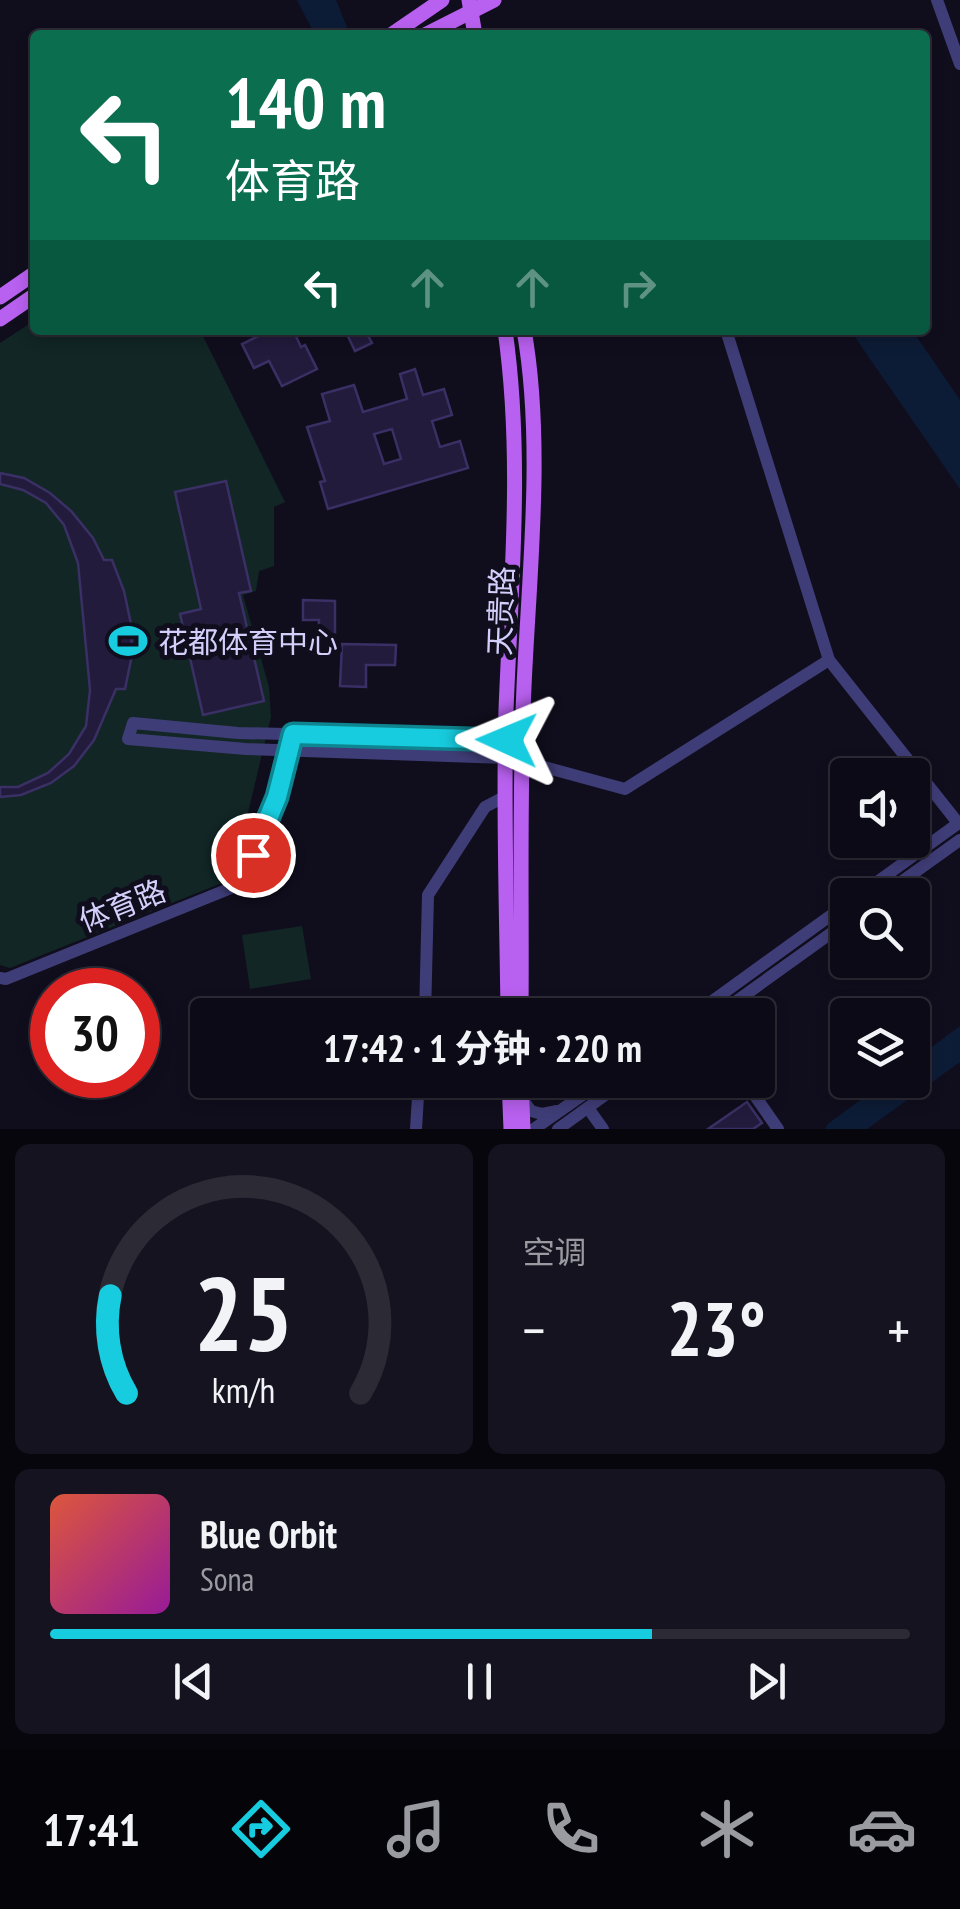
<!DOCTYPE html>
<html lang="zh">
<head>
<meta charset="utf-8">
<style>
	body { margin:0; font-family:"PT Sans Narrow","Noto Sans SC",sans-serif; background:#15131f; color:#f1f3f6; height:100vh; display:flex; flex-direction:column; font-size:38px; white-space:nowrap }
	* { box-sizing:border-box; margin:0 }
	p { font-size:32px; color:#9a9aa1 }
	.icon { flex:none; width:55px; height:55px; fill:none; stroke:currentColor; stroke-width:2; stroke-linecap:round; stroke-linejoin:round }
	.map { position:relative; height:1129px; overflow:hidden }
	.drawer { display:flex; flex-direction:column; gap:15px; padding:15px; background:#07060c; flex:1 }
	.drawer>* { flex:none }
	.banner { position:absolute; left:30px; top:30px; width:900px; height:305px; border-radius:10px; box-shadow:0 5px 15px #0003,0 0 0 2px #2c2b35; background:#0b6e4f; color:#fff; overflow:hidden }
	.buttons { position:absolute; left:830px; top:758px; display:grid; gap:20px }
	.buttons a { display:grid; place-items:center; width:100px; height:100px; border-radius:10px; background:#0c0a16; box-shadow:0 5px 15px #0003,0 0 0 2px #2c2b35; font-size:50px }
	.speed { position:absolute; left:30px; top:968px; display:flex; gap:20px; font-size:50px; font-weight:700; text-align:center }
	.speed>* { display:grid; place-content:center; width:130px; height:130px; border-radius:50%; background:#0c0a16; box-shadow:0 5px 15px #0003,0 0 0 2px #2c2b35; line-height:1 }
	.speed .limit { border:15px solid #d22; background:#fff; color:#111 }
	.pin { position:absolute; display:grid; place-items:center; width:85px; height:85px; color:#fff; margin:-42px; border:5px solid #fff; border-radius:50%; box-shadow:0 2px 10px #0007 }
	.me { position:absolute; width:110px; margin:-55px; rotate:271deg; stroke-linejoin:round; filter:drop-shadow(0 0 8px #0008) }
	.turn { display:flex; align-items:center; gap:35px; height:210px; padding:0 30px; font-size:45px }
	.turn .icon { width:130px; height:130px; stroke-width:2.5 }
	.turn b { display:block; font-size:70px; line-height:85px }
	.lanes { display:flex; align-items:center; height:95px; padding:0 30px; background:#0003; justify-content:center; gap:50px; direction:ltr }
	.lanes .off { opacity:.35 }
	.big { font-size:75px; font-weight:700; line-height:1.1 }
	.drawer .card { flex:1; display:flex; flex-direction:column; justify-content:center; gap:15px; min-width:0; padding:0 35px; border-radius:15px; background:#15131f }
	.drawer .dial { align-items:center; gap:0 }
	.dial svg { height:260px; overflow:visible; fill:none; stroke:#2c2b35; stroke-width:7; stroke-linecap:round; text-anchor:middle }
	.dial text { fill:#f1f3f6; stroke:none }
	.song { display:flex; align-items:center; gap:30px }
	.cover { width:120px; height:120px; border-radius:15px; background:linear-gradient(135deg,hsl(10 70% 55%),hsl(300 70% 35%)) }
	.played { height:10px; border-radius:5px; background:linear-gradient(90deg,#16ccde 70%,#2c2b35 70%) }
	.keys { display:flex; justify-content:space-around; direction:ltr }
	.heat { display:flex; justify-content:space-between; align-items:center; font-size:55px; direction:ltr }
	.drawer .tiles { flex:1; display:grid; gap:15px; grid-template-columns:1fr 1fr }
	.card:last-child { grid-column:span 2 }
	.trip { position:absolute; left:190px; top:998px; width:585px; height:100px; border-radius:10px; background:#0c0a16; box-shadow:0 5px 15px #0003,0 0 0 2px #2c2b35; font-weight:700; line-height:100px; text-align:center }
	.tabs { display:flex; height:160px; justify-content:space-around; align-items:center; background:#050409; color:#9a9aa1 }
	.tabs .icon { width:70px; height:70px }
	.tabs .selected { color:#16ccde }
	.tabs b { font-size:45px; color:#f1f3f6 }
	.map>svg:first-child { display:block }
</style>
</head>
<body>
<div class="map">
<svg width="960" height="1129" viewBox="0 0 960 1129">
	<rect width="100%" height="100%" fill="#100e1d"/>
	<!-- green -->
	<g fill="#112625">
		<polygon points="35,320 35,330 200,330 285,502 274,507 274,566 259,571 256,591 243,595 269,687 271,717 232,879 10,968 0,965 0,343"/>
		<polygon points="302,926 311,979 250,989 242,935"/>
	</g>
	<!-- water -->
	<g fill="#0d1c36">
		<polygon points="297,0 336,0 350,35 315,35"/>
		<polygon points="850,330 912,330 960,400 960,489"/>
		<polygon points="960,1026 960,1062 867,1129 825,1129 828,1124 887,1080 912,1080 913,1061"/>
	</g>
	<!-- building -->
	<g fill="#221b3c" stroke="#3a3065" stroke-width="2.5" fill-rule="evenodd">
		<polygon points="271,330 293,330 301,347 305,345 317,369 282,386 269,361 254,368 242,344"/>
		<polygon points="345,330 365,330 372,343 355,351"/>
		<path d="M415 369 423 395 444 389 452 415 432 421 440 447 460 441 468 468 328 509 320 482 325 481 307 427 330 421 322 394 354 385 363 412 407 399 400 374ZM392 429 401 459 384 464 374 434Z"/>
		<polygon points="0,473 24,478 50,493 71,511 93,538 104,560 112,560 124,591 131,624 132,655 125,689 116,689 94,740 74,766 51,783 21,795 0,797 0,787 18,787 48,773 69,754 86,726 90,690 78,563 64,525 46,503 23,490 0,484"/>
		<polygon points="226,481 251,591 239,593 264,701 203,715 180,614 201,609 175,492"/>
		<polygon points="303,600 335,601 335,639 319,639 319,620 303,620"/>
		<polygon points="342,644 396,645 395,665 366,665 366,687 340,686"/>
		<polygon points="747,1102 762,1123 753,1129 708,1129"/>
	</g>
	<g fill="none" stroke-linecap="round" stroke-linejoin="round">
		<!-- minor -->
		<g stroke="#3f3d77" stroke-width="12">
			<polyline points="937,0 960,64"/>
			<polyline points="726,330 829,660 958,823"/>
			<polyline points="506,758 246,749 128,739 133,723 238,733 507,739"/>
			<polyline points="522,761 625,789 829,660"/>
			<polyline points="859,895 960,822"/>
			<polyline points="883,895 960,840"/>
			<polyline points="0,978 6,979 241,884 277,797 290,746"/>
			<polyline points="425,1015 428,895 485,807 506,796"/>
			<polyline points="693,1015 848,903"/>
			<polyline points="717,1015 848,921"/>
			<polyline points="744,1080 778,1129"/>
			<polyline points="521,1098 531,1111 542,1114 557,1111"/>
			<polyline points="588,1108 603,1129"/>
			<polyline points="416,1129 419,1080"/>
			<polyline points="534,1129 604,1080"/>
			<polyline points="558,1129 626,1080"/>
		</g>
		<!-- major -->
		<g stroke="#b860ef" stroke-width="15">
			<polyline points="469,0 475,35"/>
			<polyline points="391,35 442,0"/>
			<polyline points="425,35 494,0"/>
			<polyline points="0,297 35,273"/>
			<polyline points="0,319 35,295"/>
			<path d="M505 330C523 456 511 584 506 710 503 812 507 914 508 1015"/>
			<path d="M521 1015C522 906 519 796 524 687 529 573 544 443 524 330"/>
			<polyline points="509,1080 511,1129"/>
			<polyline points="521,1080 523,1129"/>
		</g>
	</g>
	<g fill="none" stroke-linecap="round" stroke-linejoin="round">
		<!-- route casing -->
		<g stroke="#0e8590" stroke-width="25">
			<polyline id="route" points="253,855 277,797 293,734 507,740"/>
		</g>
		<!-- route -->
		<use href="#route" stroke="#16ccde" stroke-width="18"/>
	</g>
	<!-- icons -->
	<defs>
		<g id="stadium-bare" transform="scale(3)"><path d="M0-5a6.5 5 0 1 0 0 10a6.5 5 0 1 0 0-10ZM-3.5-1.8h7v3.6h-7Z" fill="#16ccde" stroke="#100e1d" stroke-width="2.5" paint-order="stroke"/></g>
	</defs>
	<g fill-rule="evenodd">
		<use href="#stadium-bare" x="128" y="641"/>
	</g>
	<g text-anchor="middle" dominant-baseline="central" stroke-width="10" stroke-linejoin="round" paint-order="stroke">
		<!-- street labels -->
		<g font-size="30" fill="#d3cefa" stroke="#100e1d">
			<text transform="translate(500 611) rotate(-88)">天贵路</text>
			<text transform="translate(122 905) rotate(-22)">体育路</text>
		</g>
		<!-- poi labels -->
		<g font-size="30" fill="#d3cefa" stroke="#100e1d" text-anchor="start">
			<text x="158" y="641">花都体育中心</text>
		</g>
	</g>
</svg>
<div class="buttons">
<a><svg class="icon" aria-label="sound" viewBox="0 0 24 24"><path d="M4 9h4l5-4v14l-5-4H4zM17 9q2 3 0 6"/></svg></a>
<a><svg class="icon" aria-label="search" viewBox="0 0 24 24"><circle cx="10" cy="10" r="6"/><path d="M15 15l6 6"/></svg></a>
<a><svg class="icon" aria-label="layers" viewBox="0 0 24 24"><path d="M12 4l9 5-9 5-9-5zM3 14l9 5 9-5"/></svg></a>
</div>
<div class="speed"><div class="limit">30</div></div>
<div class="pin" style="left:253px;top:855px;background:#d93025"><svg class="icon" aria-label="arrive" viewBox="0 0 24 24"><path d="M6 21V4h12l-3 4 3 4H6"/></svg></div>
<svg class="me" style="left:507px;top:740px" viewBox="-20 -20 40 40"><path d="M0-17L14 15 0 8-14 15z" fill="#16ccde" stroke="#fff" stroke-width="4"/></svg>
<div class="trip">17:42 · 1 分钟 · 220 m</div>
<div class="banner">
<div class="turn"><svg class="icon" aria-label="left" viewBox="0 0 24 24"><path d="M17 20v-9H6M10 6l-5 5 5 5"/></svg><div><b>140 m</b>体育路</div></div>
<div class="lanes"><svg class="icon" aria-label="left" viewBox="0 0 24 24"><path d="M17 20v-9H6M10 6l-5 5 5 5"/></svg><svg class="icon off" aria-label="ahead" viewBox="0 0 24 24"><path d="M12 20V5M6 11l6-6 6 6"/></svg><svg class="icon off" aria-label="ahead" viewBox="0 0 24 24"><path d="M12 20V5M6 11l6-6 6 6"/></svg><svg class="icon off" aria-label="right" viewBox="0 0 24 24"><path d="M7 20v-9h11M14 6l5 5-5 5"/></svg></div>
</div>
</div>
<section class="drawer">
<div class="tiles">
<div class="card dial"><svg viewBox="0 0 100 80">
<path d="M14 69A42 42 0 1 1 86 69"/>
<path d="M14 69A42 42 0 0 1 9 39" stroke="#16ccde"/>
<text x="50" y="56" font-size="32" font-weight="700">25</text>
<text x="50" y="72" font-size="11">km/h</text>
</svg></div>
<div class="card"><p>空调</p>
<div class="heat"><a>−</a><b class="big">23°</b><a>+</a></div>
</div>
<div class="card">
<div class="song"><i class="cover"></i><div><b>Blue Orbit</b><p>Sona</p></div></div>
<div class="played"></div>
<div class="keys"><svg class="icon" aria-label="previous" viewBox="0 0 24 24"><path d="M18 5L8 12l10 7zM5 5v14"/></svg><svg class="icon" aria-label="pause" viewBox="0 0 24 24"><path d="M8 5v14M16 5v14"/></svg><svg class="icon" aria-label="next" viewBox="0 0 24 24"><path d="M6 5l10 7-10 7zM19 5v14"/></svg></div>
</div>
</div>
</section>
<nav class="tabs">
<b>17:41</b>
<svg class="icon selected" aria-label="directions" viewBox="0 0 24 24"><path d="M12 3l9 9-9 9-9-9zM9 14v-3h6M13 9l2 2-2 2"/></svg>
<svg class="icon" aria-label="music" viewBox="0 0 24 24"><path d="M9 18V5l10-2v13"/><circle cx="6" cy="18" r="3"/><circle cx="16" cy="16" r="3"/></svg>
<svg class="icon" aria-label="phone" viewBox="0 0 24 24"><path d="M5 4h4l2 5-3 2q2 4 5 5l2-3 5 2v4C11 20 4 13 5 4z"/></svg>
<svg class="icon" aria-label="climate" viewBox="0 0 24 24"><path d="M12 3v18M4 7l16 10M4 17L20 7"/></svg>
<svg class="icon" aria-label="car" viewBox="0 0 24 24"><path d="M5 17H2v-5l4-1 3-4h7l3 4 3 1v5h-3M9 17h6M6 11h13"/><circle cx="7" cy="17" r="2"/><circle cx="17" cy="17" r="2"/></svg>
</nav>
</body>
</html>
